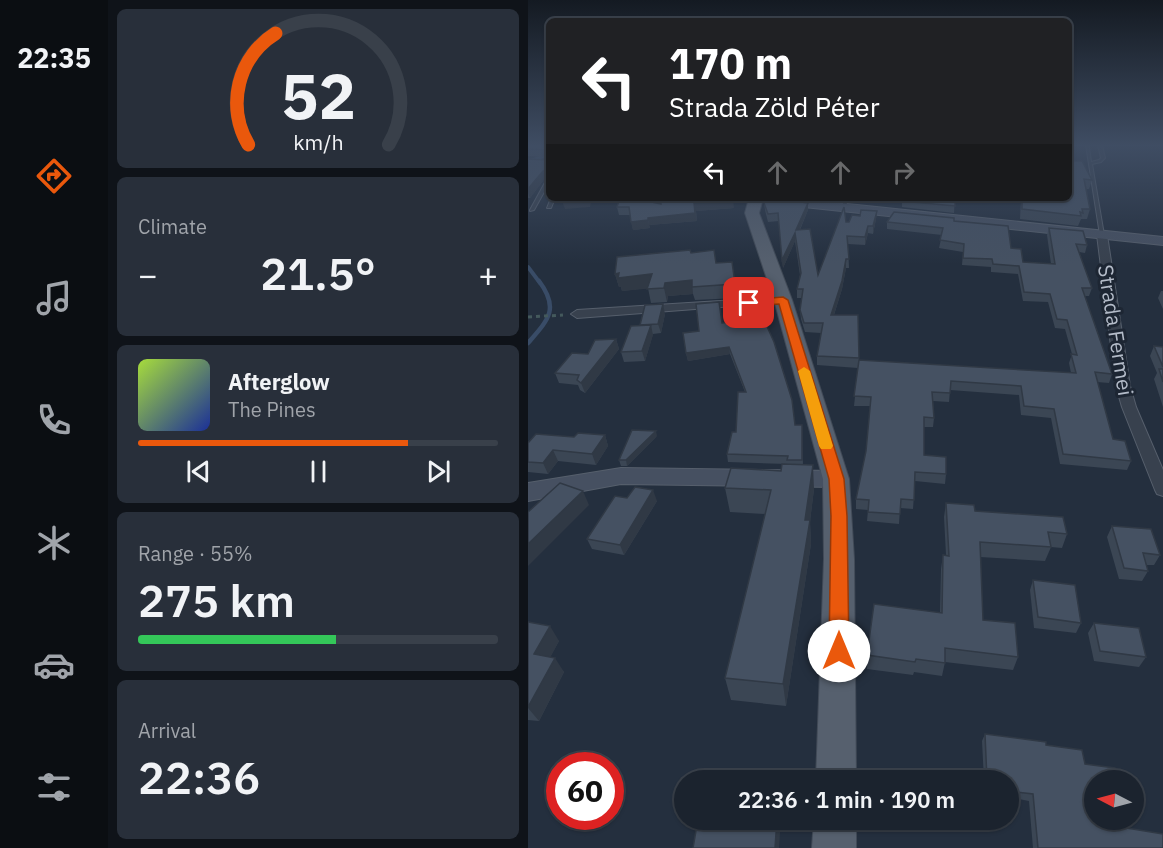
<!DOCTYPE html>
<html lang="en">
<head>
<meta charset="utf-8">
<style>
	body { margin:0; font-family:"IBM Plex Sans",sans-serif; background:#282f3a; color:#f1f3f6; height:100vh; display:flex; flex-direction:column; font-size:22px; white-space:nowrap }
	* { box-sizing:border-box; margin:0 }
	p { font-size:20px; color:#a0a4aa }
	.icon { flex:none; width:33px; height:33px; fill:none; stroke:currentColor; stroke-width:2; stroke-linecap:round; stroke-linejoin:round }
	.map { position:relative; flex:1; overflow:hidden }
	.sheet { display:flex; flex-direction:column; gap:9px; padding:9px; background:#0f1319; width:420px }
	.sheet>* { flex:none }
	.banner { position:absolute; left:18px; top:18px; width:526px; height:183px; border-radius:9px; box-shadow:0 2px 4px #0004,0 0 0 2px #39404a; background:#202124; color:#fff; overflow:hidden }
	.needle { width:39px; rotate:276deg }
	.tools { position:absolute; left:556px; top:770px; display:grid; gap:12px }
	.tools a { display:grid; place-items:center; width:60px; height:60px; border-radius:50%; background:#1b232e; box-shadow:0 2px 4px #0004,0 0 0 2px #39404a; font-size:30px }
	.speed { position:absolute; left:18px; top:752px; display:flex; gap:12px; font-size:30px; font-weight:700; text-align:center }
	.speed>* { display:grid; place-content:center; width:78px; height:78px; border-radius:50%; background:#1b232e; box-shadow:0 2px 4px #0004,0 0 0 2px #39404a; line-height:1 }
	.speed .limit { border:9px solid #d22; background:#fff; color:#111 }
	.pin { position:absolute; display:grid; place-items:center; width:51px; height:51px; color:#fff; margin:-26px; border-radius:12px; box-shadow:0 3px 9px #0006 }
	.me { position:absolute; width:66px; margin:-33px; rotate:0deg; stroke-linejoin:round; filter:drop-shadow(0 0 4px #0008) }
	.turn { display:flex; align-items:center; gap:21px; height:126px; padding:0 24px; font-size:27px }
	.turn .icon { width:78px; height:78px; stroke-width:2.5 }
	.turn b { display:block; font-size:42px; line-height:51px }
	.lanes { display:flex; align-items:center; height:57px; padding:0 24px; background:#0003; justify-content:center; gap:30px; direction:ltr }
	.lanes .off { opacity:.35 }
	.big { font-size:45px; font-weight:600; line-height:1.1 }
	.sheet .tile { flex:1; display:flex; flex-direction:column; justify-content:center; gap:9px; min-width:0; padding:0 21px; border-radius:9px; background:#282f3a }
	.sheet .dial { align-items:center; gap:0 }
	.dial svg { height:156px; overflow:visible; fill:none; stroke:#39404a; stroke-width:7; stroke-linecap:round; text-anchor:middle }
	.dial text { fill:#f1f3f6; stroke:none }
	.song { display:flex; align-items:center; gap:18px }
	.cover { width:72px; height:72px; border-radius:9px; background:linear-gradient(135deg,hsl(80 70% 55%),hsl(230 70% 35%)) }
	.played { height:6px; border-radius:3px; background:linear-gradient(90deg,#ea580c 75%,#39404a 75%) }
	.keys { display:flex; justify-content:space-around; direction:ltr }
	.heat { display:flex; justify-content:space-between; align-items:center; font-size:33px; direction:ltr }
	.charge { height:9px; border-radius:4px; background:linear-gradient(90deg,#34c759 55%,#39404a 0) }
	.trip { position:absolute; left:146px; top:770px; width:345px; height:60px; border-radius:30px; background:#1b232e; box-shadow:0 2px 4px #0004,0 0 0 2px #39404a; font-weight:600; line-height:60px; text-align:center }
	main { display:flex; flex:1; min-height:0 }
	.menu { display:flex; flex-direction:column; width:108px; justify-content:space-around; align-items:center; background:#0b0e12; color:#a0a4aa }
	.menu .icon { width:42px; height:42px }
	.menu .active { color:#ea580c }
	.menu b { font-size:27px; color:#f1f3f6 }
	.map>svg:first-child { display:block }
</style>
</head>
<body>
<main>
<nav class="menu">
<b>22:35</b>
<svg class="icon active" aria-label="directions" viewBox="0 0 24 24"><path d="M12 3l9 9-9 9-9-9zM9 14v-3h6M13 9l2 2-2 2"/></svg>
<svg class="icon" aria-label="music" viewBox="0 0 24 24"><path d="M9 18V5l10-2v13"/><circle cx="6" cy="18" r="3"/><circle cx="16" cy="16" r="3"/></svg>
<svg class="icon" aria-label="phone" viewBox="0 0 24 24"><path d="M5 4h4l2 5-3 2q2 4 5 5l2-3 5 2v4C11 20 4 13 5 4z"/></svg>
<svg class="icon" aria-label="climate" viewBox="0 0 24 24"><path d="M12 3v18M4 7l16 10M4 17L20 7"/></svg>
<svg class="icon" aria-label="car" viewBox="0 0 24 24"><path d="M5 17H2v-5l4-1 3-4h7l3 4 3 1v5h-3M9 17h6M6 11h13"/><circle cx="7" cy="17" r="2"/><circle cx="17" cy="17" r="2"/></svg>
<svg class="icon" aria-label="filters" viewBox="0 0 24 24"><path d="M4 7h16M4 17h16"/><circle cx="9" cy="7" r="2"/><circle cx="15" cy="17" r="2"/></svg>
</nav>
<section class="sheet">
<div class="tile dial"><svg viewBox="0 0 100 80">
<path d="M14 69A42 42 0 1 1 86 69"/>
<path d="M14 69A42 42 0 0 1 28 12" stroke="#ea580c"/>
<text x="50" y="56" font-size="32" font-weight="700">52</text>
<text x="50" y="72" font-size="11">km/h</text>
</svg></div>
<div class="tile"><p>Climate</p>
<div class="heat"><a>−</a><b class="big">21.5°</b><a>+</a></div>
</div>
<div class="tile">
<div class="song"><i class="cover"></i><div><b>Afterglow</b><p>The Pines</p></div></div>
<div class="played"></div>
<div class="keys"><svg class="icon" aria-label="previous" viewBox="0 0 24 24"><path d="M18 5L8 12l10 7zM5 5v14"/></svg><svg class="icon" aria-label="pause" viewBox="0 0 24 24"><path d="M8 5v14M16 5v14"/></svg><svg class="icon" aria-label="next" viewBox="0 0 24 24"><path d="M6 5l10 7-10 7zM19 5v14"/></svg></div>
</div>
<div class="tile"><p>Range · 55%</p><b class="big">275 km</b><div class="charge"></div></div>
<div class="tile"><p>Arrival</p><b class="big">22:36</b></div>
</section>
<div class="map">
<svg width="635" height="848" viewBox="0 0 635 848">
	<rect width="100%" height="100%" fill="#242f3e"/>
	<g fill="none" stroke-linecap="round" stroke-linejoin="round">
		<!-- stream-far2 -->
		<polyline stroke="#394c67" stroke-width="3" points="0,161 21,155"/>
		<!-- stream-far1 -->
		<polyline stroke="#394c67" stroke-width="4" points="0,267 12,283"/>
		<!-- stream -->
		<path stroke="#394c67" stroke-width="4.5" d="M0 343C20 320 32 309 11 281"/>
		<!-- lane casing -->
		<g stroke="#565f6c" stroke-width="2">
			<g id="lane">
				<polygon points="558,145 561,146 563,162 571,160 573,158 570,145 574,145 577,158 573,162 564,164 576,235 574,236 572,235"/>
				<polygon points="21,178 21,183 6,210 2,211 2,210 19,179"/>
				<polygon points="23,198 27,198 23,208 19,208"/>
				<polygon points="317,198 321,198 317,208 315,209 313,208"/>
			</g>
		</g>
		<!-- street casing -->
		<g stroke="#565f6c" stroke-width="2">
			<g id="street">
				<polygon points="126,198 134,198 133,210 126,208"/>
				<polygon points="574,232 579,235 602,386 608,407 635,470 635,496 629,494 627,490 594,407 588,386 569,235"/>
				<polygon points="255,297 259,298 259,302 49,318 43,314 49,310"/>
			</g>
		</g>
		<!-- secondary casing -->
		<g stroke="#565f6c" stroke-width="2">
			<g id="secondary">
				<polygon points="233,198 262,198 635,237 635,245 238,203 234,201"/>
				<polygon points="93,468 308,471 316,473 320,479 316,485 308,487 93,484 0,501 0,483"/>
			</g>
		</g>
		<!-- primary casing -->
		<g stroke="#414a57" stroke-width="2">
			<g id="primary">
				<polygon points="227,198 234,202 231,213 264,300 321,479 326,559 328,780 288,780 296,559 295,479 246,300 217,213 220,202"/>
				<polygon points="286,819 328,819 328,848 284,848"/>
			</g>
		</g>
		<!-- path -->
		<polyline stroke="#44595c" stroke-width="3" stroke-dasharray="4 4" stroke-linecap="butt" points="0,317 35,315"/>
		<!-- lane -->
		<use href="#lane" fill="#38414e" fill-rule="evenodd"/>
		<!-- street -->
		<use href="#street" fill="#38414e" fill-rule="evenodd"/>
		<!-- secondary -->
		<use href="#secondary" fill="#465061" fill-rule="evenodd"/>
		<!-- primary -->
		<use href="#primary" fill="#56606e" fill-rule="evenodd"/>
	</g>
	<!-- wall -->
	<g fill="#3b4654">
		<polygon points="0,145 21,145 21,176 17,178 2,198 0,198 0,159 19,160 20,157 0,156"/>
		<polygon points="542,161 564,180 561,189 558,189 562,209 559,219 553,219 550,226 492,219 493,198 542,198"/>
		<polygon points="124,198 124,202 133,204 206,208 168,211 169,221 121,225 122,228 105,230 102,215 91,215 89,207"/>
		<polygon points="427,198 426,213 374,207 374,201"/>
		<polygon points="236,203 280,210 272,230 290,275 318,222 321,222 332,216 349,211 348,219 345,234 340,233 337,245 320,244 321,268 318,268 314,289 306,315 330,315 331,360 543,373 541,363 544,354 537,329 527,328 520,302 495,301 490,274 463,272 463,267 434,265 435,252 411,248 414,235 359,229 359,222 426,221 483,248 495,262 523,264 519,235 521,228 559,245 557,253 551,252 564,288 561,296 557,296 584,374 581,383 569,382 585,439 603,461 599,470 532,464 523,418 493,415 491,395 422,390 421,402 405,401 406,418 405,427 396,427 396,455 418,474 417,484 387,481 385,509 372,508 371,524 339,521 340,510 328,509 328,499 338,451 342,406 326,406 330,368 289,365 289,356 293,333 277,332 273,319 272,310 274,298 269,298 269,289 272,275 267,241 255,268 251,221 240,222 237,210"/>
		<polygon points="163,253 188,263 204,262 209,298 167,300 165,294 140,296 139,302 123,303 120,288 94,291 93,287 91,287 87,274"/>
		<polygon points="633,291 635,291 635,309 630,298"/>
		<polygon points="137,314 133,333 125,334 117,361 96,362 93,352 112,326"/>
		<polygon points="194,323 203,325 267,425 274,425 275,465 286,489 282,521 283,544 258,706 203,700 197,678 238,514 202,512 197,488 253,471 260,464 200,462 199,454 208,432 217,392 202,354 160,361 158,353 171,331"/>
		<polygon points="88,339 91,349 57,393 52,390 50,385 31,383 27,373"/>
		<polygon points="626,346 635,347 635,407 626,379 629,373 622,356"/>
		<polygon points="77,435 80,446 68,465 30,461 20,474 0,472 0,443 46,437"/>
		<polygon points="129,436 99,466 93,466 91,460"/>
		<polygon points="99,498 129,501 96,555 64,549 59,539"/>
		<polygon points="418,503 539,534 534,548 523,547 517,561 452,557 455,620 490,657 485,670 417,662 414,676 386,672 385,675 339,669 339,655 412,612 413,569 415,555 418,555 416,517"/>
		<polygon points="584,526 632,555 626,565 618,565 620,571 614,581 591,579 579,537"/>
		<polygon points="505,580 553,623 548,633 506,628 502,590"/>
		<polygon points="0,622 31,641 22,657 36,672 11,721 0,720"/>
		<polygon points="566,623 618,657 611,667 566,661 560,633"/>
		<polygon points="457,734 518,745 557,764 599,828 635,848 505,848 501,801 480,797 480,780 456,780 454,741"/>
	</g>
	<!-- shaded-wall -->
	<g fill="#303945">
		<polygon points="19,169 21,176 17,178 2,198 0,193 0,189 15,171"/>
		<polygon points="60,198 64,198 62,207 37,209 34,201"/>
		<polygon points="205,200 206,208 168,211 169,221 121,225 120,218 166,203"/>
		<polygon points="280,203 280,210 268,238 268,230"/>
		<polygon points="349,211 348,219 345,234 345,226"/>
		<polygon points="120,220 122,228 105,230 103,222"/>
		<polygon points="340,226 340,233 337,245 337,237"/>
		<polygon points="267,233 267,241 255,268 254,260"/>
		<polygon points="318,259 318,268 314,289 303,324 303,315"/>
		<polygon points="87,274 124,274 127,288 94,291 93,287 91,287"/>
		<polygon points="164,280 165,294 140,296 139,302 136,288 137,283"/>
		<polygon points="135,304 137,314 133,333 130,324"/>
		<polygon points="123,325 125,335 117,361 114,351"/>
		<polygon points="88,339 91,349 57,393 53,383"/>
		<polygon points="201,347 202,354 160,361 158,353"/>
		<polygon points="128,431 129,436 99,466 98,460"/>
		<polygon points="77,435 80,446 68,465 64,454"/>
		<polygon points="25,450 30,461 20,474 15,463"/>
		<polygon points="285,465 286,489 282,521 283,544 258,706 255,684"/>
		<polygon points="125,490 129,501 96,555 92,545"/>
		<polygon points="55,491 61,505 0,566 0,544"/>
		<polygon points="22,626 31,641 16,669 6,654"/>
		<polygon points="27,658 36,672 11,721 0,708 0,707"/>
		<polygon points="249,819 253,819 251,848 247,848"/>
	</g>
	<!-- building -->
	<g fill="#455162" stroke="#303945" stroke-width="1.5">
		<polygon points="0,145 21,145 21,152 19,150 0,149"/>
		<polygon points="21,153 21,177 19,169 15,171 0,189 0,159 19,160"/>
		<polygon points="542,161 554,161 564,180 556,179 562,209 554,209 555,213 552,212 553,216 494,209 494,198 542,198"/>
		<polygon points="35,198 60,198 60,200 34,201"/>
		<polygon points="92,198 123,198 123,202 133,204 133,198 204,198 205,200 166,203 167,213 120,218 120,220 103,222 101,207 89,207"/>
		<polygon points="243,198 280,203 268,230 282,229 290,275 316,207 318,222 321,222 324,215 332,216 333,210 349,211 345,226 340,226 337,237 319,236 321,259 318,259 314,281 303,315 330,315 331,358 289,356 295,323 276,323 272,310 275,289 269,289 273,273 267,233 254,260 250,213 240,214 236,203"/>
		<polygon points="376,198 427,198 427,206 374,201"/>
		<polygon points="366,212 426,218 426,221 480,226 483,248 493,249 495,262 527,264 521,228 555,231 559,245 548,244 564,288 554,288 584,374 567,372 585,439 597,441 603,461 535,454 526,409 496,406 493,386 423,381 422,393 404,392 406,418 396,417 396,455 418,457 418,474 387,472 386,500 373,499 372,514 340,512 341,500 328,499 338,451 343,397 326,396 331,360 548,373 543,354 549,355 539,320 529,319 522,294 496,292 491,266 465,264 464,259 435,258 436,244 412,240 415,228 359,222"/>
		<polygon points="162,250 163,253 186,250 188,263 204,262 207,284 164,287 164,280 137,283 136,288 119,289 124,274 90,278 91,273 87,274 89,257"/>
		<polygon points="191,302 194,323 203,322 203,325 236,320 246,342 264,400 267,425 274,425 274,460 259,460 260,456 199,454 204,432 208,432 210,392 218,392 201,347 158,353 155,333 171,331 168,304"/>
		<polygon points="135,304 130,324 112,325 117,305"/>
		<polygon points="123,325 114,351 93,352 103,326"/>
		<polygon points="88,339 53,383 49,380 51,375 27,373 44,353 60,354 67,340"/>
		<polygon points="626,346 635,347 635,367"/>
		<polygon points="631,369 635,369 635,382"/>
		<polygon points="104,430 128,431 98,460 91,460"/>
		<polygon points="50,433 77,435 64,454 25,450 15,463 0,462 0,443 8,434 46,437"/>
		<polygon points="254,464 285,465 277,520 282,520 255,684 197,678 243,490 197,488 203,468 253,471"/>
		<polygon points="32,483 55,491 0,544 0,512"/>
		<polygon points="107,487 125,490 92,545 59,539 87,496 99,498"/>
		<polygon points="418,503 446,505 447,511 535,517 539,534 520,532 523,547 452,542 455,620 487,623 490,657 417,648 417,663 388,659 387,662 339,655 346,604 414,613 415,555 421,556"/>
		<polygon points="584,526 623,529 632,555 615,553 620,571 596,568"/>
		<polygon points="505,580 547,585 553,623 510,617"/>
		<polygon points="0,622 22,626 6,654 27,658 0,707"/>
		<polygon points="566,623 611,628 618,657 572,651"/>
		<polygon points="457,734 518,742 518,745 554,750 557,764 587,768 590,780 567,780 567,819 597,819 599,828 635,834 635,848 510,848 505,794 480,791 480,780 459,780"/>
		<polygon points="177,774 253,774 252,780 176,780"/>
		<polygon points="170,819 249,819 247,848 165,848"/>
	</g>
	<!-- sky -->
	<linearGradient id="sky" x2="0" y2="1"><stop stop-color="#141a22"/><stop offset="0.55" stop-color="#3f4d63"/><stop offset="1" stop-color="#3f4d63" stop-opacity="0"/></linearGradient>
	<rect width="635" height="264" fill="url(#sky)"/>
	<!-- route -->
	<polygon fill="#ea580c" stroke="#983908" stroke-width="1.5" points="255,297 260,300 316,479 319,516 321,651 318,658 311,661 304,658 301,651 303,516 301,479 251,304 221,306 216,303 221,300"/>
	<!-- slow -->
	<polygon fill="#f59e0b" points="276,367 282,371 305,446 303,449 293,449 291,446 270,371"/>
	<g text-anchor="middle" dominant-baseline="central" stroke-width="6" stroke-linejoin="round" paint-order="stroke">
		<!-- street labels -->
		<g font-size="21" fill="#b4bcc9" stroke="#1d2633">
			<text transform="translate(588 330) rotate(81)">Strada Fermei</text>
		</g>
	</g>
</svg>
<div class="tools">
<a><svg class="needle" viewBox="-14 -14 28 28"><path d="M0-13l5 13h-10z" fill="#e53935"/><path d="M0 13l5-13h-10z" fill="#a0a4aa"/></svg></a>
</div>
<div class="speed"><div class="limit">60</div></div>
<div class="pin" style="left:221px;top:303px;background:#d93025"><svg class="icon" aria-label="arrive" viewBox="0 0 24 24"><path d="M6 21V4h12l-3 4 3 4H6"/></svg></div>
<svg class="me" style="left:311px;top:651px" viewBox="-20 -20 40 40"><circle r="19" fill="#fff"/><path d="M0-13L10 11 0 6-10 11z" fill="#ea580c"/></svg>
<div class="trip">22:36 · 1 min · 190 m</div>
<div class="banner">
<div class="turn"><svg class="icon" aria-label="left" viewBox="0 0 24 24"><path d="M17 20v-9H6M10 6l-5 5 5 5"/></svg><div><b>170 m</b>Strada Zöld Péter</div></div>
<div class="lanes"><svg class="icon" aria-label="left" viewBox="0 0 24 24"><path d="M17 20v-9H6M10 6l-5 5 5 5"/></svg><svg class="icon off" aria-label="ahead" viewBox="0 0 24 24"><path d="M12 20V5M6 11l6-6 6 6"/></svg><svg class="icon off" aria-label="ahead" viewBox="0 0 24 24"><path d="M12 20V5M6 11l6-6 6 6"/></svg><svg class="icon off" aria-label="right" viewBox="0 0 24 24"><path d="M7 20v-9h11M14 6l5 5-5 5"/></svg></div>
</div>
</div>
</main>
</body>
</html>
